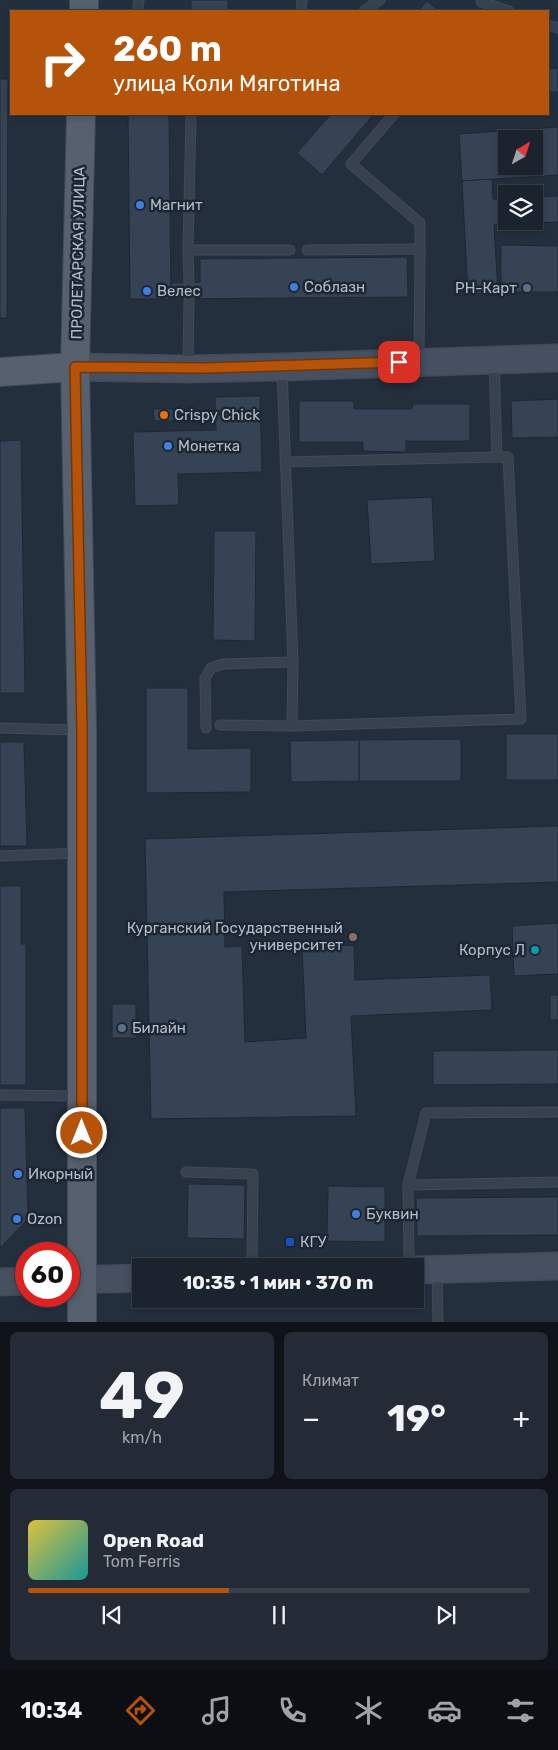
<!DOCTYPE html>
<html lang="ru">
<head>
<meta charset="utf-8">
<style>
	body { margin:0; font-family:Rubik,sans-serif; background:#242b36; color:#f1f3f6; height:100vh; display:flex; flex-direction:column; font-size:19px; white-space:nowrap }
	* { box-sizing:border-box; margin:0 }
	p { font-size:16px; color:#a0a4aa }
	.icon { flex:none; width:28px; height:28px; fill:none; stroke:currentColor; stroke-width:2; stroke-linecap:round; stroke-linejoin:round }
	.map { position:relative; height:1322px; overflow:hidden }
	.side { display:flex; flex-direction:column; gap:10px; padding:10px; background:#0f1319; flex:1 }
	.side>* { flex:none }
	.top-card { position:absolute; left:10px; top:10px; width:539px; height:105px; border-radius:0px; box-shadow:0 2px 8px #0003,0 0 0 1px #39404a; background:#b45309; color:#fff; overflow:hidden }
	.needle { width:32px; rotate:39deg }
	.buttons { position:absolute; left:498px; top:130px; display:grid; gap:10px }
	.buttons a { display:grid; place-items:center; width:45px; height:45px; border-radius:0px; background:#1b232e; box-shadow:0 2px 8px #0003,0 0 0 1px #39404a; font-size:25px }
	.speed { position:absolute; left:15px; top:1242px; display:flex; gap:10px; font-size:25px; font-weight:700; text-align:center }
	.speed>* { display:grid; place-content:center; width:65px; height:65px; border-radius:50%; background:#1b232e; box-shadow:0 2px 8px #0003,0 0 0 1px #39404a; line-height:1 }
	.speed .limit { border:8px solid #d22; background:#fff; color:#111 }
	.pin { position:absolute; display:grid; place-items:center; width:42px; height:42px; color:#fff; margin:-21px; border-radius:10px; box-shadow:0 2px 8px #0006 }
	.me { position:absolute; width:55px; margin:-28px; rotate:0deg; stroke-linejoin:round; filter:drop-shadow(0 0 4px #0008) }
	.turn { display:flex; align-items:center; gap:18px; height:105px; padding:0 20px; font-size:22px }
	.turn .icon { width:65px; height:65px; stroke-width:2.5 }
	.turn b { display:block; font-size:35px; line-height:42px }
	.big { font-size:38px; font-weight:700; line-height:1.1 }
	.side .card { flex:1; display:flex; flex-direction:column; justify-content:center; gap:8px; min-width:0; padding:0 18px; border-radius:8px; background:#242b36 }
	.side .dial { align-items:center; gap:0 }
	.dial b { font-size:65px; line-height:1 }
	.song { display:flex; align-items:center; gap:15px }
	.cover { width:60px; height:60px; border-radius:8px; background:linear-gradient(135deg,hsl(50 70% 55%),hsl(180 70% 35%)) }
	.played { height:5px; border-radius:2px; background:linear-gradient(90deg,#b45309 40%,#39404a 40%) }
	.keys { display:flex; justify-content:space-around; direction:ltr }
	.heat { display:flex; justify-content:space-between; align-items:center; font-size:28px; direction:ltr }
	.side .tiles { flex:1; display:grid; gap:10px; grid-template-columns:1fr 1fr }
	.card:last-child { grid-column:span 2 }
	.trip { position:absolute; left:132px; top:1258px; width:292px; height:50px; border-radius:0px; background:#1b232e; box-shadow:0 2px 8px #0003,0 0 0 1px #39404a; font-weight:700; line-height:50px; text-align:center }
	.tabs { display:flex; height:80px; justify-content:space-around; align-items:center; background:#0b0e12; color:#a0a4aa }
	.tabs .icon { width:35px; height:35px }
	.tabs .on { color:#b45309 }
	.tabs b { font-size:22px; color:#f1f3f6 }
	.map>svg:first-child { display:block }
</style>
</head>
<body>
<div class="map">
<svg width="558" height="1323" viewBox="0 0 558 1323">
	<rect width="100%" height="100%" fill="#242f3e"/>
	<!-- building -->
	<g fill="#364354" stroke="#1f2835" fill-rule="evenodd">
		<rect x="191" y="0" width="37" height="11"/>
		<polygon points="427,1 439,11 418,11"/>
		<polygon points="558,68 558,92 548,92 548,69"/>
		<polygon points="0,79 8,79 7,318 0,318"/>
		<polygon points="128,114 169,114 171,299 130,299"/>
		<polygon points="331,114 374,114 322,175 297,153"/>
		<path d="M558 127V175L462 181 459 134ZM506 139H534V166H506Z"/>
		<polygon points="492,179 493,199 506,199 506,221 534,221 534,197 558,196 558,222 494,225 498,293 468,294 462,181"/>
		<polygon points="501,245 558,246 558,292 501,292"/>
		<polygon points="407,257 408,297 171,299 171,283 200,282 200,259"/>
		<polygon points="260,396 262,472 178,474 179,505 135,506 133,432 216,430 215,397"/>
		<polygon points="558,399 558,437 512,438 511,401"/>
		<polygon points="299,401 354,401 354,409 412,409 413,404 470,404 470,441 406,441 406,452 363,451 363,442 299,442"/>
		<polygon points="180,406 185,407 184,412 179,412"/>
		<polygon points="153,409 175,409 174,421 154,421"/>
		<polygon points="21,440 25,693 0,693 0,441"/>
		<polygon points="432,497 435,561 371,564 367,500"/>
		<polygon points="214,531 256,531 255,641 213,640"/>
		<polygon points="146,688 188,688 188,749 251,748 251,792 146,793"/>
		<rect x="506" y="734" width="52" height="46"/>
		<polygon points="461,739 461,781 359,781 359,740"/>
		<polygon points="359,740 359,781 291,782 290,741"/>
		<polygon points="0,742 24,742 27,846 0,846"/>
		<polygon points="558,826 558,882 224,892 225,947 242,946 245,1042 306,1038 302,947 354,945 355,980 490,975 492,1010 351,1016 356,1116 151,1119 145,839"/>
		<polygon points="0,886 21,886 21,944 26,944 26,1085 0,1085"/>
		<polygon points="558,923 558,974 514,976 512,926"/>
		<rect x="550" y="995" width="8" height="25"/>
		<rect x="112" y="1004" width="24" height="34"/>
		<polygon points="558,1050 558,1084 433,1085 433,1051"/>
		<polygon points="0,1108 25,1108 28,1219 0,1248"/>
		<polygon points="188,1184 245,1185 244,1239 187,1238"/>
		<polygon points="328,1186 385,1187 385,1242 327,1241"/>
		<polygon points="558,1197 558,1235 417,1236 416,1198"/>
	</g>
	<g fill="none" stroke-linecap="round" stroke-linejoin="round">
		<!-- lane casing -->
		<g stroke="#414a57" stroke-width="11">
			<g id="lane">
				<polyline points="481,2 509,11"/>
				<polyline points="138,7 139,0"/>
				<polyline points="301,11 302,0"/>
				<polyline points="364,11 380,0"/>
				<polyline points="548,25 558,28"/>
				<polyline points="394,114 351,164 420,223 420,249"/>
				<polyline points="188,250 191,114"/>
				<polyline points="307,250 420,249 419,361"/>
				<polyline points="189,282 188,250 290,250"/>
				<polyline points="188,366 189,298"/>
				<polyline points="282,369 293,662 292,726"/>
				<polyline points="285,462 497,457"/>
				<polyline points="220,725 292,726 521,719 508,457 497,457 494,362"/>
				<polyline points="0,728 79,730"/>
				<polyline points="206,728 205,678 211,668 223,664 293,662"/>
				<polyline points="0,856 80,853"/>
				<polyline points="0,1095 79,1096"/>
				<polyline points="186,1172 253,1174 252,1266"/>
				<polyline points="408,1185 426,1113 558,1112"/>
				<polyline points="409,1266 408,1185 558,1182"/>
				<polyline points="437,1272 438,1323"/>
			</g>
		</g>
		<!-- secondary casing -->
		<g stroke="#414a57" stroke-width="29">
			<g id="secondary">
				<polyline points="75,367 188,369 282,367 558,358"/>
				<polyline points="416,1270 558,1266"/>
				<polyline points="69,1280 141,1278"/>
				<polyline points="0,1282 26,1281"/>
			</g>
		</g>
		<!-- primary casing -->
		<g stroke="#414a57" stroke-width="30">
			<g id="primary">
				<polyline points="84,11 84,0"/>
				<polyline points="81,114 75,367 82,730 82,1323"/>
				<polyline points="0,372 75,367"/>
			</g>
		</g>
		<!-- lane -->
		<use href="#lane" stroke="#38414e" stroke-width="9"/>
		<!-- secondary -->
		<use href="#secondary" stroke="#465061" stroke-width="26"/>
		<!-- primary -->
		<use href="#primary" stroke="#56606e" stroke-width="28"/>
	</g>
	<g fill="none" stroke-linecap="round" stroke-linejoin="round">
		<!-- route casing -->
		<g stroke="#753606" stroke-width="12">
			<polyline id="route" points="82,1133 82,730 75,367 206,368 399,362"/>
		</g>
		<!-- route -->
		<use href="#route" stroke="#b45309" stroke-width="9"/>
	</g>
	<!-- markers -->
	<g fill="#3f7fe0" stroke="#1d2633" stroke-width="2">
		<circle cx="140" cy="205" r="5"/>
		<circle cx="294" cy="287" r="5"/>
		<circle cx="147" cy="291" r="5"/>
		<circle cx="168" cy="446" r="5"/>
		<circle cx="18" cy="1174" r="5"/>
		<circle cx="356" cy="1214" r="5"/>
		<circle cx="17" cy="1219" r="5"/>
	</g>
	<g fill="#5c6f8a" stroke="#1d2633" stroke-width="2">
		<circle cx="527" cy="288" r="5"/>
		<circle cx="122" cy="1028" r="5"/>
	</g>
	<circle fill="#e8710a" stroke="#1d2633" stroke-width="2" cx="164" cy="415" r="5"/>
	<circle fill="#8d6e63" stroke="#1d2633" stroke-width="2" cx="353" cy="937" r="5"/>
	<circle fill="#0f9aa8" stroke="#1d2633" stroke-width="2" cx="535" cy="950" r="5"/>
	<rect fill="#1a4fb4" stroke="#1d2633" stroke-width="2" x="285" y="1237" width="10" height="10" rx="2.5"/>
	<g text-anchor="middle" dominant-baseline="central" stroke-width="5" stroke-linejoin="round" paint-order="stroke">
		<!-- poi labels -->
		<g font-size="15" fill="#b4bcc9" stroke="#1d2633" text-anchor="start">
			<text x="150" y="205">Магнит</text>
			<text x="304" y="287">Соблазн</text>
			<text x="517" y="288" text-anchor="end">РН-Карт</text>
			<text x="157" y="291">Велес</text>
			<text x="174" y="415">Crispy Chick</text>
			<text x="178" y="446">Монетка</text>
			<text x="343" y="928" text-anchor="end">Курганский Государственный<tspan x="343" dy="17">университет</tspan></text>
			<text x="525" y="950" text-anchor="end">Корпус Л</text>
			<text x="132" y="1028">Билайн</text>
			<text x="28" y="1174">Икорный</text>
			<text x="366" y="1214">Буквин</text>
			<text x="27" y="1219">Ozon</text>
			<text x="300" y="1242">КГУ</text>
		</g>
		<!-- street labels -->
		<g font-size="15" fill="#b4bcc9" stroke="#1d2633">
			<text transform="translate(78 253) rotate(-89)">ПРОЛЕТАРСКАЯ УЛИЦА</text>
		</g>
	</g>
</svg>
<div class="buttons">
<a><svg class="needle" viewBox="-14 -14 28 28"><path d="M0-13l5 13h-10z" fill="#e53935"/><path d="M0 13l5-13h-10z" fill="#a0a4aa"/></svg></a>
<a><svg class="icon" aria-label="layers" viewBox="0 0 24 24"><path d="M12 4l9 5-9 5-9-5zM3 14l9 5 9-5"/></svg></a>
</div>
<div class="speed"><div class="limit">60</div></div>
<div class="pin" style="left:399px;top:362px;background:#d93025"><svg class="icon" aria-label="arrive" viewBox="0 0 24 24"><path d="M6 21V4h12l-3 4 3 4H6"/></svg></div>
<svg class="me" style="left:82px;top:1133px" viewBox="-20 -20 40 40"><circle r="17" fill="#b45309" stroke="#fff" stroke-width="3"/><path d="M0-11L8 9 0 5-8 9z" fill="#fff"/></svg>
<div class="trip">10:35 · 1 мин · 370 m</div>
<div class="top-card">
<div class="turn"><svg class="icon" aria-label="right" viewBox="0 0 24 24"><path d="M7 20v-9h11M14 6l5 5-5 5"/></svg><div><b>260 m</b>улица Коли Мяготина</div></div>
</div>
</div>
<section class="side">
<div class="tiles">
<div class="card dial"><b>49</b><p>km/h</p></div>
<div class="card"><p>Климат</p>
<div class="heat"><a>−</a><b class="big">19°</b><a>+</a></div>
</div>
<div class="card">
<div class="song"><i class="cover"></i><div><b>Open Road</b><p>Tom Ferris</p></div></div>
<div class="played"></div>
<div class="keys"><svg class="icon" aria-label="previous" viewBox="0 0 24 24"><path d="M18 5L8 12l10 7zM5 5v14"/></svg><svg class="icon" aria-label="pause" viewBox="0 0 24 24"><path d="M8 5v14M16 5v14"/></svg><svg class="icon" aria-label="next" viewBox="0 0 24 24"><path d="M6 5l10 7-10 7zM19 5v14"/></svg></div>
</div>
</div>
</section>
<nav class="tabs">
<b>10:34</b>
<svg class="icon on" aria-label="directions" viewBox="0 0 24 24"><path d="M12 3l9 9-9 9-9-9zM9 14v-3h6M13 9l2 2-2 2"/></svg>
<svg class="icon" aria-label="music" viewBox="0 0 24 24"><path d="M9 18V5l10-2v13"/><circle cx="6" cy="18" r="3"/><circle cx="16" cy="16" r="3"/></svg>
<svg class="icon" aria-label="phone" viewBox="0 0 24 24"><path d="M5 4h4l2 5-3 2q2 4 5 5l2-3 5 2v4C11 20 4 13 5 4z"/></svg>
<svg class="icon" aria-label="climate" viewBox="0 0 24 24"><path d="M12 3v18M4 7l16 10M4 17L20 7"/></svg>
<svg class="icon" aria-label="car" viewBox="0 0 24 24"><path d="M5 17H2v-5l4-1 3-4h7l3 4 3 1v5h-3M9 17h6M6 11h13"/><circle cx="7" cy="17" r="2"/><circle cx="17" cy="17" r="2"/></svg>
<svg class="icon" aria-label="filters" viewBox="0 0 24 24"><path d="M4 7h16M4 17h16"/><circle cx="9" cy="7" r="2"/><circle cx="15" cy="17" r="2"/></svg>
</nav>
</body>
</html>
